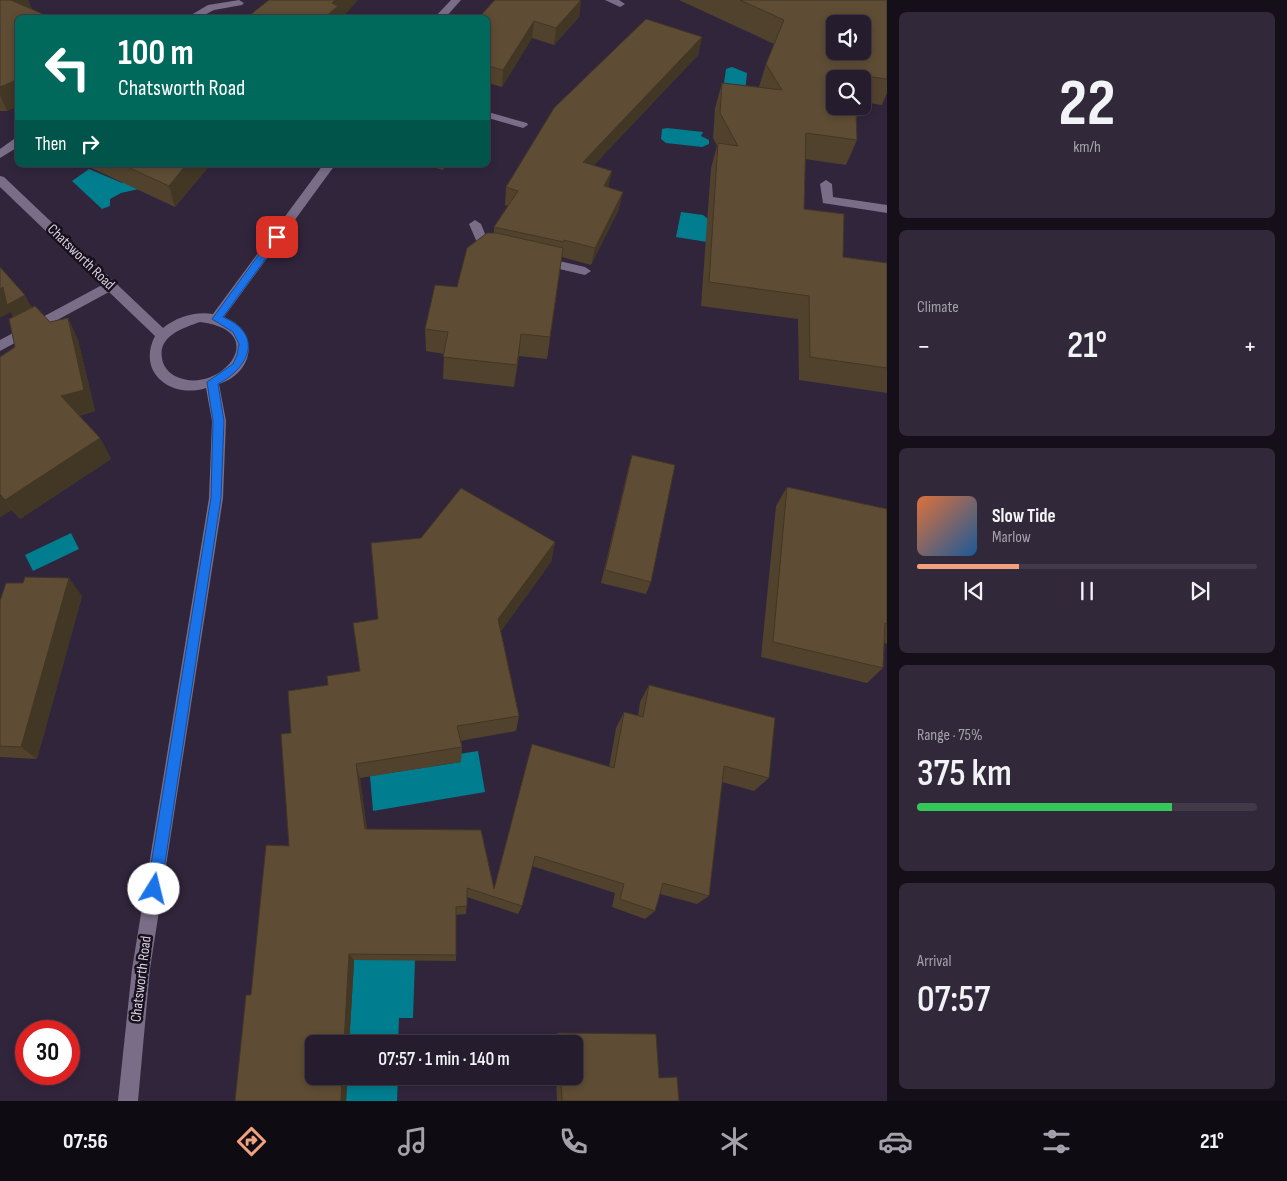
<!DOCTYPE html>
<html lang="en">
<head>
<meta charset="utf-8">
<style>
	body { margin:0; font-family:"Sofia Sans Condensed",sans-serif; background:#312939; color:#f1f3f6; height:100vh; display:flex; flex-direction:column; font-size:19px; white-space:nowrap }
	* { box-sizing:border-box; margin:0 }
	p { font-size:16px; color:#a3a1aa }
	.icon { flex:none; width:28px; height:28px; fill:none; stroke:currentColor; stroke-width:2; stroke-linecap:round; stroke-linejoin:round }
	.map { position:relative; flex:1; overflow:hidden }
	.panel { display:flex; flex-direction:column; gap:12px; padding:12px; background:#140f19; width:400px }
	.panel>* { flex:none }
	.guide { position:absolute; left:15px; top:15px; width:475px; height:152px; border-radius:8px; box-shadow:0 2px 8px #0003,0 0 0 1px #423a49; background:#00695c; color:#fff; overflow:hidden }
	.controls { position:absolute; left:826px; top:15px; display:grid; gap:10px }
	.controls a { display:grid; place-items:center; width:45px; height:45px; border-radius:8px; background:#251c2d; box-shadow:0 2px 8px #0003,0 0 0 1px #423a49; font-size:25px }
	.speed { position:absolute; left:15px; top:1020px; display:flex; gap:10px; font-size:25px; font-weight:700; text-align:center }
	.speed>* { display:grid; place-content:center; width:65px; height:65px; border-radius:50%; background:#251c2d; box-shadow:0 2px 8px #0003,0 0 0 1px #423a49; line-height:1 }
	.speed .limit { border:8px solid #d22; background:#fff; color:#111 }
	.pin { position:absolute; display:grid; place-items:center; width:42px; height:42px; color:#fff; margin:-21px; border-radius:10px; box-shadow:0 2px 8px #0006 }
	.me { position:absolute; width:55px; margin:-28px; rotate:9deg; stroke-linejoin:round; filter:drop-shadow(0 0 4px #0008) }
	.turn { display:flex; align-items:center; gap:18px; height:105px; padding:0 20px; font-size:22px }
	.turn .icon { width:65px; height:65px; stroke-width:2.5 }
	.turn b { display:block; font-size:35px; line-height:42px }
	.then { display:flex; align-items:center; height:48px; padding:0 20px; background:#0003; gap:10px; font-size:19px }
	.big { font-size:38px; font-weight:600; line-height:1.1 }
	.panel .tile { flex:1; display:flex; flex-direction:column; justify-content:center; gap:8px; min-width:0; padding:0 18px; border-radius:8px; background:#312939 }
	.panel .dial { align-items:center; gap:0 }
	.dial b { font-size:65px; line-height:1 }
	.song { display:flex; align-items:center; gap:15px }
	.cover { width:60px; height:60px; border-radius:8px; background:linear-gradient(135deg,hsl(20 70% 55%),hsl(210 70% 35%)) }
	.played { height:5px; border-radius:2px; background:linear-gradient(90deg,#f1a17d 30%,#423a49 30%) }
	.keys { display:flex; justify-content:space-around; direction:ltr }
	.heat { display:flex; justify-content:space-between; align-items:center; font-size:28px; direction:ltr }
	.charge { height:8px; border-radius:4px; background:linear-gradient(90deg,#34c759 75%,#423a49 0) }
	.trip { position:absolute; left:305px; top:1035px; width:278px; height:50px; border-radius:8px; background:#251c2d; box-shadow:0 2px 8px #0003,0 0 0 1px #423a49; font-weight:600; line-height:50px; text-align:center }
	.dock { display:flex; height:80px; justify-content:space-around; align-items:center; background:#0f0b12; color:#a3a1aa }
	.dock .icon { width:35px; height:35px }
	.dock .selected { color:#f1a17d }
	.dock b { font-size:22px; color:#f1f3f6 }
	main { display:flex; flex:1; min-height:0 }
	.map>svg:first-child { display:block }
</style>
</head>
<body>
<main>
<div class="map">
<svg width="887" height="1101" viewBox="0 0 887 1101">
	<rect width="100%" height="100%" fill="#31253c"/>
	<!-- water -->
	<g fill="#007d8e">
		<polygon points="732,67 747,73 745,93 723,90 726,69"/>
		<polygon points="667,128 703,132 701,136 709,140 709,144 702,147 666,143 661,139 662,129"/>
		<polygon points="89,169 122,183 129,178 139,189 121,193 110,199 110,206 102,209 72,181"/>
		<polygon points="681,212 703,215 733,239 732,246 676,237"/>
		<polygon points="71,533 79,549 33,571 25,555"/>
		<polygon points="478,751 485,792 373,811 370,776 461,762 459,754"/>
		<polygon points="354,960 415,960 413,1018 399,1018 398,1044 349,1044"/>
		<polygon points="347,1076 398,1076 397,1101 346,1101"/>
	</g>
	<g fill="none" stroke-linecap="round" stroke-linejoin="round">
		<!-- minor -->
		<g fill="#7a6d88" fill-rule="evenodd">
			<polygon points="239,0 244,3 242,5 214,10 199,18 186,18 208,5"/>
			<polygon points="451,0 461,0 445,18 434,18"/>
			<polygon points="605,0 619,0 625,4 620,7"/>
			<polygon points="488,112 527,123 528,125 523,128 488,118"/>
			<polygon points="14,139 18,139 18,147 0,158 0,149"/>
			<path d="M323 165H335L224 317C261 331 254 373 219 384L226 421 223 498 150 969 138 1101H118L132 969 209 498 212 421 206 388C172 399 136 373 155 336L109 292 0 351V340L102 285 0 187V176L4 177 163 328C176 317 196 311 213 314ZM200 322C275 331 218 398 175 376 168 372 163 366 162 358 158 336 183 328 200 322Z"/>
			<polygon points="826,180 832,184 833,197 887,205 887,213 823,203 820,184"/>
			<polygon points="475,220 481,224 490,246 495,247 497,250 495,253 486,255 482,254 469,224"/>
			<polygon points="542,257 585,267 591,271 585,275 538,264 536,261 538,258"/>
		</g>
	</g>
	<!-- wall -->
	<g fill="#51422d">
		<polygon points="0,0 28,0 32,9 18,18 18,106 7,111 0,111"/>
		<polygon points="581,0 579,17 554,45 532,38 502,87 488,83 488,18"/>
		<polygon points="679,0 887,0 887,93 882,105 862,102 862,79 835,79 859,113 856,120 857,140 846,165 805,159 804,209 843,257 887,263 887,393 799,380 798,319 701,306 711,168 717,146 713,138 715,108 722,83 759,87 766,64 774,44"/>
		<polygon points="702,37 698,55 594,165 609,187 619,209 591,265 562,257 547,359 519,356 514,387 443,379 444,354 426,351 425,329 457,287 494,233 494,227 508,206 505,205 506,187"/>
		<polygon points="85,165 210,165 175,207"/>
		<polygon points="426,165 447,165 443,170"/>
		<polygon points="0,267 32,307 50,322 68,318 78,340 95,411 79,416 100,438 111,459 20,519 12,510 0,517 15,347 13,317 11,312"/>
		<polygon points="632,455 651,582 646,594 601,583 628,469"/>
		<polygon points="787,487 887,509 887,644 884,643 883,668 867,683 761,657 776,506"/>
		<polygon points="555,542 551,562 501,631 519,716 516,731 460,741 462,747 461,762 360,778 367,829 494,889 609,767 616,728 624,712 638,716 640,702 649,685 769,778 754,791 722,782 709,896 697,904 660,894 655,911 645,919 612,907 615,893 532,866 522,906 518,914 467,897 466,914 456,915 456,961 354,960 346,1101 235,1101 251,995 289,846 291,733 328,685 360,671 378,619"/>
		<polygon points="82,596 37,759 0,757 0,601"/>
		<polygon points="558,1033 659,1077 679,1101 557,1101 556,1076 574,1076 574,1044 554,1044 553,1035"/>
	</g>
	<!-- shaded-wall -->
	<g fill="#423624">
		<polygon points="12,0 28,0 34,15 18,18"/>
		<polygon points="335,0 358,0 342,18 324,18 332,3"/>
		<polygon points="581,0 579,17 554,45 556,28"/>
		<polygon points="534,21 532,38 502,87 503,70"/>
		<polygon points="702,37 698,55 580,180 583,162"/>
		<polygon points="18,78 18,106 7,111 0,95 0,87"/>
		<polygon points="186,165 210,165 175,207 169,186"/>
		<polygon points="443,165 447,165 443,170"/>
		<polygon points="612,171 608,189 604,186"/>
		<polygon points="623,192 619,209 591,265 595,248"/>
		<polygon points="3,287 25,295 37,318 19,327 11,312 0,318 0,289"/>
		<polygon points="68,318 78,340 95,411 73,417 61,396"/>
		<polygon points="521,334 519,356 514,387 517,365"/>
		<polygon points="100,438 111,459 20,519 5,500"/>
		<polygon points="0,494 12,510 0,517"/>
		<polygon points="555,542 551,562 496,638 498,619"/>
		<polygon points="69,578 82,596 37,759 21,747"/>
		<polygon points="356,764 360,778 368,840 365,829"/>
		<polygon points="349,954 354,960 349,1044 344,1044"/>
		<polygon points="342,1076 347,1076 346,1101 341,1101"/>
	</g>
	<!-- building -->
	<g fill="#5e4d34" stroke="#423624" fill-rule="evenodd">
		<polygon points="0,0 12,0 11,0 52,18 18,18 18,78 12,82 0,87"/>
		<polygon points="269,0 335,0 332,3 338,6 324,18 246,18"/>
		<polygon points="495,0 581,0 556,28 534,21 503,70 488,66 488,18 478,18"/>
		<path d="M740 0H887V79L856 75V79H835V106H859V113H856L857 140 806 133 804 209 844 214 843 257 887 263V368L810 357 809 296 709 282 718 143 738 146 720 113 722 83 782 90 766 64 784 20ZM835 24H862V51H835Z"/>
		<polygon points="646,19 702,37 583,162 612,171 604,186 623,192 595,248 564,240 564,242 494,227 518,191 506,187 554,108"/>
		<polygon points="123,165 186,165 169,186"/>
		<polygon points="487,233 497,233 563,248 550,337 521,334 517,365 443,357 448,332 425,329 435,285 457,287 467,248"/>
		<polygon points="0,267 25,295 7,305 3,287 0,289"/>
		<polygon points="35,306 50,322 68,318 84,390 61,396 100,438 5,500 0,494 0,357 15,347 9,319"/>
		<polygon points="632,455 675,465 651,582 605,570"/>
		<polygon points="787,487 887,509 887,624 885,623 883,668 773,642"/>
		<polygon points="461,488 555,542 498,619 519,716 457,726 462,747 356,764 365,829 481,830 494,889 532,744 614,768 624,712 643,717 649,685 775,718 769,778 724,766 709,896 663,883 655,911 620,899 624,884 535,856 522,906 467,888 467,906 456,907 456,955 349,954 344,1044 314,1044 314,1076 342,1076 341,1101 235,1101 246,995 251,995 266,845 289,846 281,734 291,733 288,691 328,685 327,676 360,671 353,623 378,619 371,543 421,538"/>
		<polygon points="25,577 69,578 21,747 0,746 0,601 6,583 23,583"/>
		<polygon points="558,1033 656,1034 659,1078 677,1077 679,1101 562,1101 561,1076 574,1076 574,1044 559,1044"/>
	</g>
	<!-- route -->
	<path fill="#1a73e8" stroke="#114b97" d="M277 234 280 235V239L223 317C264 334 250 367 218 384L224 421 221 498 161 889 159 894 154 896 149 894 147 889 211 498 213 421 207 382 233 364 237 355 239 344 233 332 212 319 273 235Z"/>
	<g text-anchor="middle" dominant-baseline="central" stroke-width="5" stroke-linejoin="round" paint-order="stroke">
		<!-- street labels -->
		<g font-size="15" fill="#d8d0e0" stroke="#16111c">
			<text transform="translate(81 257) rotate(44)">Chatsworth Road</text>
			<text transform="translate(141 979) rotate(-83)">Chatsworth Road</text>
		</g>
	</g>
</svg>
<div class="controls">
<a><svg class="icon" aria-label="sound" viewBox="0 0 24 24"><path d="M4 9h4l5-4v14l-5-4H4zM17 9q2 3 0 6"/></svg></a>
<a><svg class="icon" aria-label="search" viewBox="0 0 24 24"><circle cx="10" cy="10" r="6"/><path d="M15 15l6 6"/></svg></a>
</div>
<div class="speed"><div class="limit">30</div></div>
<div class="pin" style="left:277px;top:237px;background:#d93025"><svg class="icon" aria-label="arrive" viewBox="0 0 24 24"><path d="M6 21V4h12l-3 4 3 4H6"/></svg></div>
<svg class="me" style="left:154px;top:889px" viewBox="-20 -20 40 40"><circle r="19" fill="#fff"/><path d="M0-13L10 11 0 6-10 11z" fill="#1a73e8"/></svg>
<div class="trip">07:57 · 1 min · 140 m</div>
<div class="guide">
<div class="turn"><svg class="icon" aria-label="left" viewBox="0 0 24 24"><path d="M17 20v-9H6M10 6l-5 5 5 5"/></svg><div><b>100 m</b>Chatsworth Road</div></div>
<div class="then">Then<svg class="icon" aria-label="right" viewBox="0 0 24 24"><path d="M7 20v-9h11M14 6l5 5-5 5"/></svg></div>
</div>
</div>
<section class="panel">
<div class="tile dial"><b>22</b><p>km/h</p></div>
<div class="tile"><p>Climate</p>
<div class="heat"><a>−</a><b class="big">21°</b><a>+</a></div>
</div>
<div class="tile">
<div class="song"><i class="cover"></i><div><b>Slow Tide</b><p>Marlow</p></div></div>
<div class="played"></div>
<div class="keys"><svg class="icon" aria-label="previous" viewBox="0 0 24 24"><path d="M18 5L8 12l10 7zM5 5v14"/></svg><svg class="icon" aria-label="pause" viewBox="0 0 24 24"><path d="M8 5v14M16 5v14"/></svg><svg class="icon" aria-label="next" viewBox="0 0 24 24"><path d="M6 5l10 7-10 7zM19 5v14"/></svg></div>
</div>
<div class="tile"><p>Range · 75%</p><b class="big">375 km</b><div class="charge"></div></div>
<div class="tile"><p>Arrival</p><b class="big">07:57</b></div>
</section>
</main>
<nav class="dock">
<b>07:56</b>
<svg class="icon selected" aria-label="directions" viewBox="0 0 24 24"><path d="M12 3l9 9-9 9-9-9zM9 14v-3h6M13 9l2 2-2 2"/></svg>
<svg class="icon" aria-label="music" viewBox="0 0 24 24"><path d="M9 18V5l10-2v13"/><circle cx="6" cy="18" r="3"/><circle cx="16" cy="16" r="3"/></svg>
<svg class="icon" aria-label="phone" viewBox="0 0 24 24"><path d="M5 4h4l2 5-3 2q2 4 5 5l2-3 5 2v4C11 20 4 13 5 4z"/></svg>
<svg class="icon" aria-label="climate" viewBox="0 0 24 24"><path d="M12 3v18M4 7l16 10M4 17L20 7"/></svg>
<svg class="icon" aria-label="car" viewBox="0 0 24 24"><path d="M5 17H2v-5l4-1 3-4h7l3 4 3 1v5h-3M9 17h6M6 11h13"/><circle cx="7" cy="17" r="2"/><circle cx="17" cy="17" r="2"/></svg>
<svg class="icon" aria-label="filters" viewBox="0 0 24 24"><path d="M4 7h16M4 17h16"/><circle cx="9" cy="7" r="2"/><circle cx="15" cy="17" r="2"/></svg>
<b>21°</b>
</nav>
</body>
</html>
